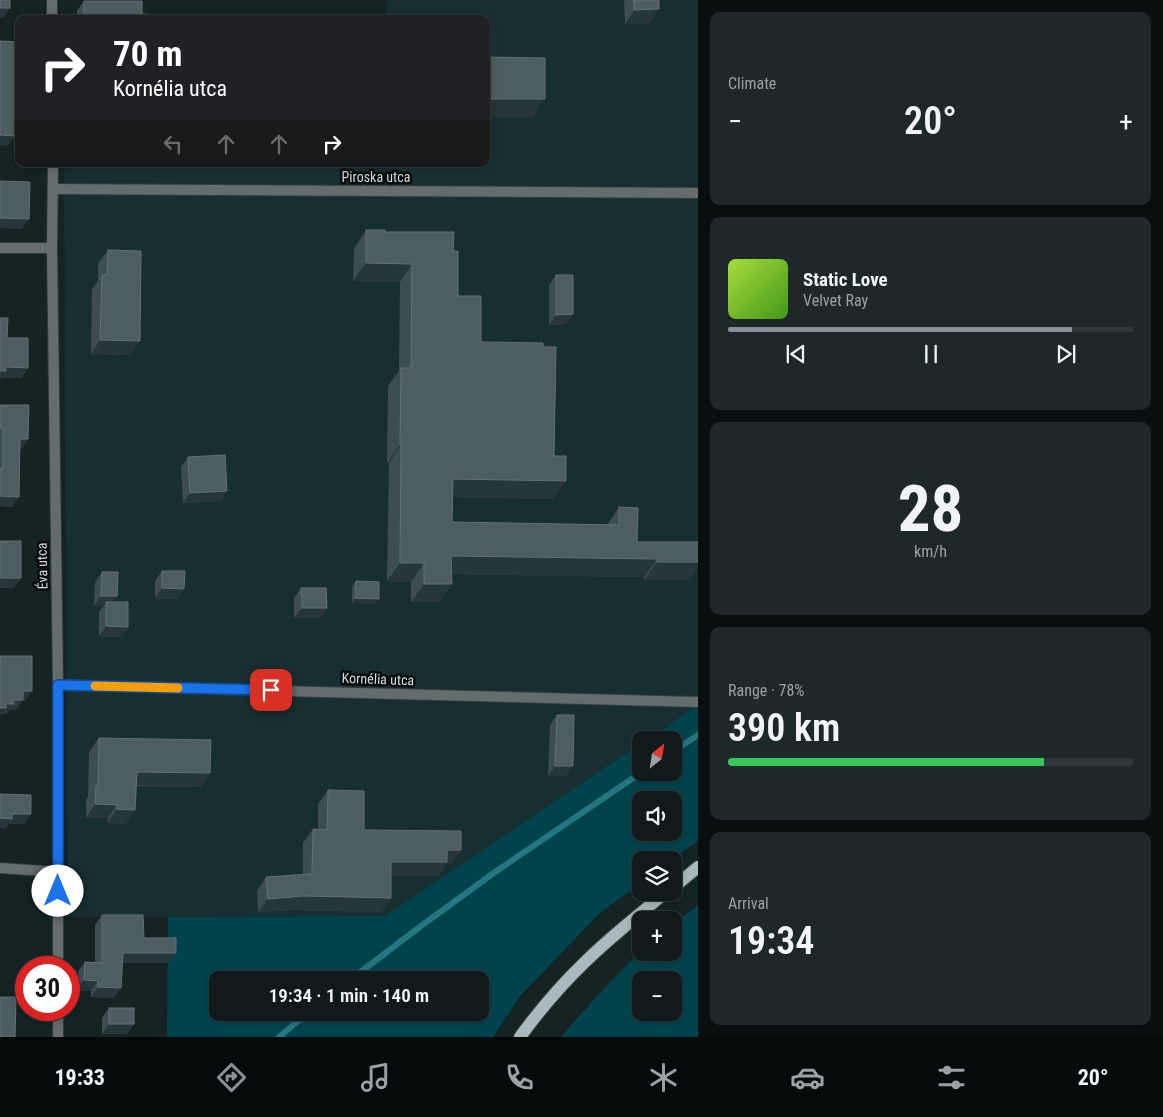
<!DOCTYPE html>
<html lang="en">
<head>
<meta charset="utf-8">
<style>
	body { margin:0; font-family:"Roboto Condensed",sans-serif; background:#1e2729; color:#f1f3f6; height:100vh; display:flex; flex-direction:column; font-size:19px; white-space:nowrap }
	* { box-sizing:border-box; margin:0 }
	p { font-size:16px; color:#9ca1a3 }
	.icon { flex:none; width:28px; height:28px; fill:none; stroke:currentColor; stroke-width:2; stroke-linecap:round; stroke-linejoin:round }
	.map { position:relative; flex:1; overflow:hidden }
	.side { display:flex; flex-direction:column; gap:12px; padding:12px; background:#090e0f; width:465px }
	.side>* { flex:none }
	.guide { position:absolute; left:15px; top:15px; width:475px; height:152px; border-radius:10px; box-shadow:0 2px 8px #0003,0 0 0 1px #30383b; background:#202124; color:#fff; overflow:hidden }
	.needle { width:32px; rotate:30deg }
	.fabs { position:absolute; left:632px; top:731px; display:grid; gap:10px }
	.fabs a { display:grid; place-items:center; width:50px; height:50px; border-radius:10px; background:#101a1c; box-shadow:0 2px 8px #0003,0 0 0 1px #30383b; font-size:25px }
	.speed { position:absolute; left:15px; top:956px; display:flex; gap:10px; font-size:25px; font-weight:700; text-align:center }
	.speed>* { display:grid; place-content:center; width:65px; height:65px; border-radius:50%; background:#101a1c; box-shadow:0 2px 8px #0003,0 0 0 1px #30383b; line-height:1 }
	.speed .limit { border:8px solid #d22; background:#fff; color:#111 }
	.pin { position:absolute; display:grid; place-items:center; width:42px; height:42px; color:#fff; margin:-21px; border-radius:10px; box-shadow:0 2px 8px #0006 }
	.me { position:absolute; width:55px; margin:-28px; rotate:0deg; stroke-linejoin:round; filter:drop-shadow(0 0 4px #0008) }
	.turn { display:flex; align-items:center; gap:18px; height:105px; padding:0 15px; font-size:22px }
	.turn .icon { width:65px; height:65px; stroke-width:2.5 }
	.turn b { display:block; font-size:35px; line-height:42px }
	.lanes { display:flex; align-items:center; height:48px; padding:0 15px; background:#0003; justify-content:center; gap:25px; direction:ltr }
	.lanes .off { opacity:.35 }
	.big { font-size:38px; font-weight:600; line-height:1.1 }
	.side .tile { flex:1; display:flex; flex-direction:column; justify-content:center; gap:8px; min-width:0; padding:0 18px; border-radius:10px; background:#1e2729 }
	.side .dial { align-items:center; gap:0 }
	.dial b { font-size:65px; line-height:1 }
	.song { display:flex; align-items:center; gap:15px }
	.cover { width:60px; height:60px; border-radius:8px; background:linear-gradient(135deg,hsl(80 70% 55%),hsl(100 70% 35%)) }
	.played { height:5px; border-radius:2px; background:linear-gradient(90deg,#8c9099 85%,#30383b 85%) }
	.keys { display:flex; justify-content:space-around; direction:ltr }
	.heat { display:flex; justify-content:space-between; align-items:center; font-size:28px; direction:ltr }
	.charge { height:8px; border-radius:4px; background:linear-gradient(90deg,#34c759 78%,#30383b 0) }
	.trip { position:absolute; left:209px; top:971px; width:280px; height:50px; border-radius:10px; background:#101a1c; box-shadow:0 2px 8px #0003,0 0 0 1px #30383b; font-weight:600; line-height:50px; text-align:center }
	.tabs { display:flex; height:80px; justify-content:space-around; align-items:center; background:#060a0b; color:#9ca1a3 }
	.tabs .icon { width:35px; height:35px }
	.tabs .current { color:#8c9099 }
	.tabs b { font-size:22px; color:#f1f3f6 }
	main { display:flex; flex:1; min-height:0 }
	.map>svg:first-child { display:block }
</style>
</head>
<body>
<main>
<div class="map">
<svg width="698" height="1037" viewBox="0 0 698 1037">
	<rect width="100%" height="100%" fill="#152325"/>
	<!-- built -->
	<polygon fill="#182f32" points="387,0 698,0 698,705 646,740 641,740 641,743 385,916 68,917 64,164 486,164 486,19 386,19"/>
	<!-- green -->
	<g fill="#00434c" fill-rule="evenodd">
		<path d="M698 705V841L672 860H641V883L600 913 521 995 493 1037H167L168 917 385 916 641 743V772H674V740H646ZM641 800H674V832H641ZM218 980H480V1012H218Z"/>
		<path d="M698 905V1037H561C586 1007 612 979 641 952H674V924ZM641 980H674V1012H641Z"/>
	</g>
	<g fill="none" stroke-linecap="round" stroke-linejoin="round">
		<!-- stream -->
		<g stroke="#247682" stroke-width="6">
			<polyline points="674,751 698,735"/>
			<polyline points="350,980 421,926 495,872 642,772"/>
			<polyline points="279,1037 309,1012"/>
		</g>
		<!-- street casing -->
		<g stroke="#2f3d3f" stroke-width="12">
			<g id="street">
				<polyline points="52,0 52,19"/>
				<polyline points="53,164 52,248 58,685 58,968"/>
				<polyline points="53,189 698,193"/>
				<polyline points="0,248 52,248"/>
				<polyline points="58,685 698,702"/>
				<polyline points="0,868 58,872"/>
				<polyline points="58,1010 58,1037"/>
			</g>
		</g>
		<!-- primary casing -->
		<g stroke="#2f3d3f" stroke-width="14">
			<g id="primary">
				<polyline points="674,887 698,867"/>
				<path d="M520 1037C539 1011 561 985 585 962 610 937 639 915 666 892"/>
			</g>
		</g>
		<!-- street -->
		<use href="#street" stroke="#656c6d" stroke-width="10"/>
		<!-- primary -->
		<use href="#primary" stroke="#aab9bb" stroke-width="12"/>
	</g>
	<!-- wall -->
	<g fill="#3e4e50">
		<polygon points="624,0 659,0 650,23 625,24"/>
		<polygon points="84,1 142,14 160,19 77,19 77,11"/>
		<polygon points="366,230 385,232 453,251 458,296 481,342 553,499 453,497 452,522 607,525 619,507 637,542 690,580 644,580 644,577 451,574 439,602 411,602 411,582 387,581 389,463 387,463 388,386 399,371 400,282 353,281 354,249"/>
		<polygon points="108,250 130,355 91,354 92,289 98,281 98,264"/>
		<polygon points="556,275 573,314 566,324 549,325 549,285"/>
		<polygon points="0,405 28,439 21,449 20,449 12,507 0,506"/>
		<polygon points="188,457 227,491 220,501 183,503 181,467"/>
		<polygon points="162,571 177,599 155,598 155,581"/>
		<polygon points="102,572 113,602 128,627 121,637 99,636 99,612 104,606 94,606 95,582"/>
		<polygon points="356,581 375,604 352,603 352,586"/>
		<polygon points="301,588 327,608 320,618 294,618 294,598"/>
		<polygon points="557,715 566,776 548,776 550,725"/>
		<polygon points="99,738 201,787 136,786 135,810 125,824 107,823 108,818 86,818 86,800 88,797 89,752"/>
		<polygon points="328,790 364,830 452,864 446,864 438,876 391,876 391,898 381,912 293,910 258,912 257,891 266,877 303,874 303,843 313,829 318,829 318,804"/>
		<polygon points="102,915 144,938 169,963 122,963 114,998 91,997 91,991 77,990 78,972 85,962 95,963 95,925"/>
		<polygon points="109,1008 127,1034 102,1034 102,1018"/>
	</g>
	<!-- shaded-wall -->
	<g fill="#273638">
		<polygon points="0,8 10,8 3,18 0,18"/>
		<polygon points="659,9 650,23 625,24 634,10"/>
		<polygon points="486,99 545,99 532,118 486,117"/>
		<polygon points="0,135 15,136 8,146 0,145"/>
		<polygon points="0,218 29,219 22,229 0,228"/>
		<polygon points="366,263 412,264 400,282 353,281"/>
		<polygon points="573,314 566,324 549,325 556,315"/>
		<polygon points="100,340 140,341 130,355 91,354"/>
		<polygon points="6,367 28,368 21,378 2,378 0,380 0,371"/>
		<polygon points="20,439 28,439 21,449 13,449"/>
		<polygon points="400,445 401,445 389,463 387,463"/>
		<polygon points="453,479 566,481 553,499 440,497"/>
		<polygon points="227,491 220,501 183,503 190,493"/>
		<polygon points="0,496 19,497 12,507 0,506"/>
		<polygon points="451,556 657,559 644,577 439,574"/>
		<polygon points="657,562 698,562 698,568 690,580 644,580"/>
		<polygon points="400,563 424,563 411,582 387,581"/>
		<polygon points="0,578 21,578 14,588 0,588"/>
		<polygon points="424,584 452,584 439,602 411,602"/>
		<polygon points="162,588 184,589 177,599 155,598"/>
		<polygon points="101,596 117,596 110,606 106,602 104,606 94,606"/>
		<polygon points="355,598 379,599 375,604 352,603"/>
		<polygon points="302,608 327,608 320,618 294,618"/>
		<polygon points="106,626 128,627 121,637 99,636"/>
		<polygon points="23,691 32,691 25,701 22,701 16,710 10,710 7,714 2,714 0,717 0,708 13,700"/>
		<polygon points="555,766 573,766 566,776 548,776"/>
		<polygon points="137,772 210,773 201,787 127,785"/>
		<polygon points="95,804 117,805 108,818 86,818"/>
		<polygon points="117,809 135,810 125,824 107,823"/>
		<polygon points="12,814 31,814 24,824 9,824 5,829 0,828 0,818"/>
		<polygon points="447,850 461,850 452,864 446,864 438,876 382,876 391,862"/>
		<polygon points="303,896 391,898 381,912 293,910 258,912 268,899"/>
		<polygon points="123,953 176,953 169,963 116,963"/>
		<polygon points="84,980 98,981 91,991 77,990"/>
		<polygon points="98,987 121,988 114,998 91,997"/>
		<polygon points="109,1024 134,1024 127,1034 102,1034"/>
	</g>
	<!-- building -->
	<g fill="#4e5d5f" stroke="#637173">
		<rect x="0" y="0" width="10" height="8"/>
		<polygon points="634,0 659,0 659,9 634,10"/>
		<polygon points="84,1 142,1 142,14 160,15 160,19 83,19"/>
		<polygon points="0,41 18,42 15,136 0,135"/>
		<polygon points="486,57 545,58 545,99 486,99"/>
		<polygon points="0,181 30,182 29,219 0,218"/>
		<polygon points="366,230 385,230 385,232 454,232 453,251 458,251 458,296 481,296 481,342 543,343 543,347 556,347 554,456 566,456 566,481 453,479 452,522 619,525 619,507 638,508 637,542 698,542 698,562 657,562 657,559 451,556 452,584 424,584 424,563 400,563 401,445 400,445 401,368 411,368 412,264 366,263"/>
		<polygon points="108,250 141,251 140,341 100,340 102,275 107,275"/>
		<polygon points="556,275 573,275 573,314 556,315"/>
		<polygon points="0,318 8,318 7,338 28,338 28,368 6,367 6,371 0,371"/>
		<polygon points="0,405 29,405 28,439 20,439 19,497 0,496 0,468 3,469 3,428 0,428"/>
		<polygon points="225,455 227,491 190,493 188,457"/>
		<rect x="0" y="541" width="21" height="37"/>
		<polygon points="162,571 185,571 184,589 162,588"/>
		<polygon points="102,572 118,572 117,596 101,596"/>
		<polygon points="356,581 379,582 379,599 355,598"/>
		<polygon points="301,588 326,588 327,608 302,608"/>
		<polygon points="106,602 128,602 128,627 106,626"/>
		<polygon points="0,656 32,656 32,691 23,691 23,700 13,700 14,704 6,704 6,708 0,708"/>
		<polygon points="557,715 574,715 573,766 555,766"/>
		<polygon points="99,738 211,740 210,773 137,772 135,810 117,809 117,805 95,804 96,786 98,786"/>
		<polygon points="328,790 364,791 364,830 461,831 461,850 447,850 447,862 391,862 391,898 303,896 268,899 266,877 312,874 313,829 327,830"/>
		<polygon points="0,794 31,795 31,814 12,814 12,819 0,818"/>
		<polygon points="102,915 143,915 144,938 176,938 176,953 123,953 121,988 98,987 98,981 84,980 85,962 102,963"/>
		<polygon points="0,997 16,997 15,1037 0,1037"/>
		<rect x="109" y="1008" width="25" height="16"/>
	</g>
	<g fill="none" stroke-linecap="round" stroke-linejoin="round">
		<!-- route casing -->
		<g stroke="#114b97" stroke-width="12">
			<polyline id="route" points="58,891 58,685 271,690"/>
		</g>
		<!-- route -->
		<use href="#route" stroke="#1a73e8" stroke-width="9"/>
		<!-- slow -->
		<polyline stroke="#f59e0b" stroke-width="9" points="95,686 178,688"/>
	</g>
	<g text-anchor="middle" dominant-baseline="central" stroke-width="5" stroke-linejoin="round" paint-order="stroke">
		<!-- street labels -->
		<g font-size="14" fill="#d2dbdd" stroke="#060b0c">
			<text x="376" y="177">Piroska utca</text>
			<text transform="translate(42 566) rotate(-91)">Éva utca</text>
			<text transform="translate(378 679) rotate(2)">Kornélia utca</text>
		</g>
	</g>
</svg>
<div class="fabs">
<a><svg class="needle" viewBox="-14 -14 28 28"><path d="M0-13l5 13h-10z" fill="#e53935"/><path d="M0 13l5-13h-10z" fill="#9ca1a3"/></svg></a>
<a><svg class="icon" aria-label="sound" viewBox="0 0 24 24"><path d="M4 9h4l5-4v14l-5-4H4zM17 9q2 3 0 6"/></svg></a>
<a><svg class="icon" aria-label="layers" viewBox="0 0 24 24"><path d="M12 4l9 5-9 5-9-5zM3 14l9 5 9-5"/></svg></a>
<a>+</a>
<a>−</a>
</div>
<div class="speed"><div class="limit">30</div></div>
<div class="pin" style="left:271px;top:690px;background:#d93025"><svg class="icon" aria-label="arrive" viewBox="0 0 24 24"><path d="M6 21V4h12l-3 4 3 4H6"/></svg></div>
<svg class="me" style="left:58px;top:891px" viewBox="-20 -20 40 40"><circle r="19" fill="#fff"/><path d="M0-13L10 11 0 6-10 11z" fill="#1a73e8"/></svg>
<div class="trip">19:34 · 1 min · 140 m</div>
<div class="guide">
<div class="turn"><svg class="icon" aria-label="right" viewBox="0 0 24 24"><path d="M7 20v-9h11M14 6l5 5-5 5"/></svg><div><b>70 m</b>Kornélia utca</div></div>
<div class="lanes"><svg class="icon off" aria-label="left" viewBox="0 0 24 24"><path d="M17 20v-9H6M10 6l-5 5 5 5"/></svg><svg class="icon off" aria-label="ahead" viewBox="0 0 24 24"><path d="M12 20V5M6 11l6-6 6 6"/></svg><svg class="icon off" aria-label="ahead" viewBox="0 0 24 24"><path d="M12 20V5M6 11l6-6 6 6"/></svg><svg class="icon" aria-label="right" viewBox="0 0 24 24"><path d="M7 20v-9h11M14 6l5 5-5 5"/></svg></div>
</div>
</div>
<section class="side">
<div class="tile"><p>Climate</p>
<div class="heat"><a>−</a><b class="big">20°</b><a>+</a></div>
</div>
<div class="tile">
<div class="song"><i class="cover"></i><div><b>Static Love</b><p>Velvet Ray</p></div></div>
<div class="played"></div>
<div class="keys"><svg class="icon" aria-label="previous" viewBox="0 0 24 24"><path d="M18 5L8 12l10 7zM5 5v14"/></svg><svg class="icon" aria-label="pause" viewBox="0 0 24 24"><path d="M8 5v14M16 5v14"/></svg><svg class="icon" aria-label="next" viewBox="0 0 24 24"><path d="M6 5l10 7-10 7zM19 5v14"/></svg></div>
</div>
<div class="tile dial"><b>28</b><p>km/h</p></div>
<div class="tile"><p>Range · 78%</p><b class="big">390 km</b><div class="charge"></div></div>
<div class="tile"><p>Arrival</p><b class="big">19:34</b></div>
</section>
</main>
<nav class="tabs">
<b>19:33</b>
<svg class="icon current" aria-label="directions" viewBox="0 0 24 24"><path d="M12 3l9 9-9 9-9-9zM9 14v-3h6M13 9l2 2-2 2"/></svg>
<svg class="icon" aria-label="music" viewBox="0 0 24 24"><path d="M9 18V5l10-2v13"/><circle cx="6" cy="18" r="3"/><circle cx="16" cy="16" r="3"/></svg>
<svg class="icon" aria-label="phone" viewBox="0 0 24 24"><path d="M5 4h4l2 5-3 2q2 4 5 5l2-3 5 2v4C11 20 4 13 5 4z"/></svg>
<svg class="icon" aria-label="climate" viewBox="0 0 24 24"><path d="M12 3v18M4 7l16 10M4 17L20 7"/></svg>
<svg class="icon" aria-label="car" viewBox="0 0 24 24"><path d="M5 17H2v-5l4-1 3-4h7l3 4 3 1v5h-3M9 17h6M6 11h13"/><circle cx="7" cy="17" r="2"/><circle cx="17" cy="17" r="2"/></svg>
<svg class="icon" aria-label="filters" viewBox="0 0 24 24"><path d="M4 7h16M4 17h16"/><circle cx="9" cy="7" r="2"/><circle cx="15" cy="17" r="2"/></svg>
<b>20°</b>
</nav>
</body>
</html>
